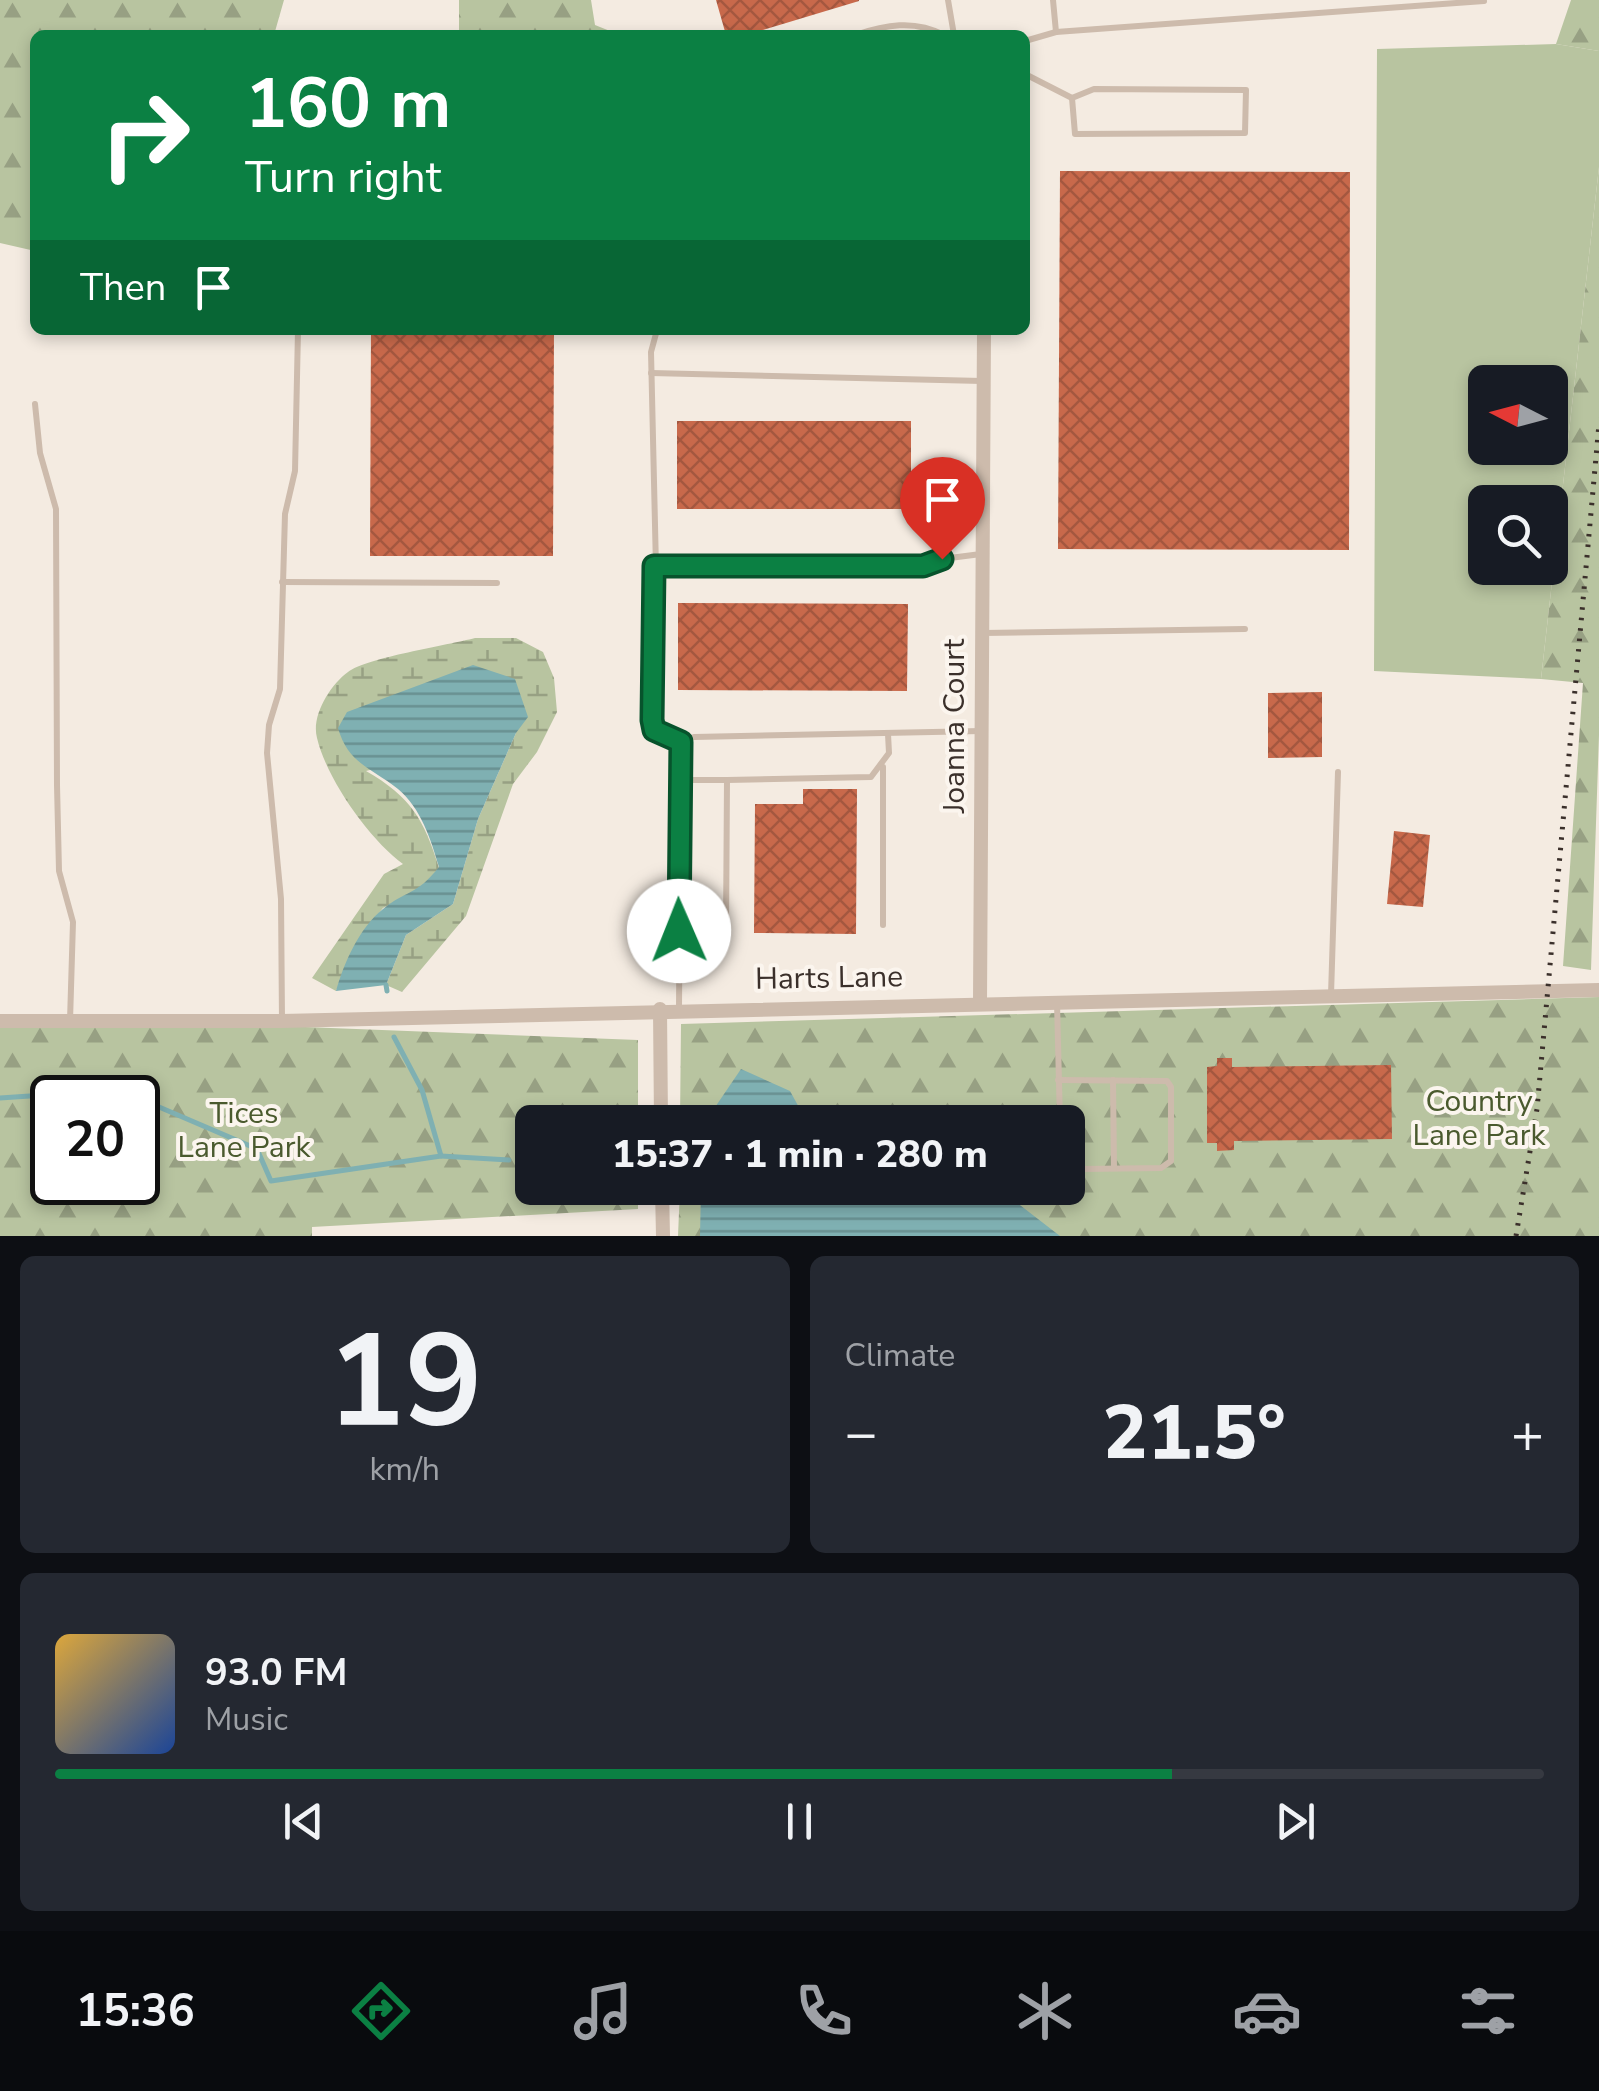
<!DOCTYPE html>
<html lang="en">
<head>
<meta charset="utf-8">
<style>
	body { margin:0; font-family:"Nunito Sans",sans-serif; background:#242831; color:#f1f3f6; height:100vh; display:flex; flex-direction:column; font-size:38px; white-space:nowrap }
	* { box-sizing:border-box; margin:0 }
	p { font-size:32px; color:#9ea1a6 }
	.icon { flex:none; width:55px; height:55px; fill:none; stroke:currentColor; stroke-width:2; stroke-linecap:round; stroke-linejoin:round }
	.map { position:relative; height:1236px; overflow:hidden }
	.drawer { display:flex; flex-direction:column; gap:20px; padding:20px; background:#0d0f14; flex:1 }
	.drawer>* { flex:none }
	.guide { position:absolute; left:30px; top:30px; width:1000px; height:305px; border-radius:15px; box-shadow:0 5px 15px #0003; background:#0b8043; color:#fff; overflow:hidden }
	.needle { width:65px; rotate:276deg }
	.buttons { position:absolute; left:1468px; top:365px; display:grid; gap:20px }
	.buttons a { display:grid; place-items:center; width:100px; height:100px; border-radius:15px; background:#171b24; box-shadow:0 5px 15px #0003; font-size:50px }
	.speed { position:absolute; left:30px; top:1075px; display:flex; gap:20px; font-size:50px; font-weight:700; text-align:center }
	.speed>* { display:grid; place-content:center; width:130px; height:130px; border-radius:50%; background:#171b24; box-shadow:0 5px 15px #0003; line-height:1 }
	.speed .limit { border:5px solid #111; border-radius:15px; background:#fff; color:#111 }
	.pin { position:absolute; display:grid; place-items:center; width:85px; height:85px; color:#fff; margin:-102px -42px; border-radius:50% 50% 50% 0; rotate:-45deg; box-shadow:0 0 10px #0007 }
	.pin .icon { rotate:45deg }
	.me { position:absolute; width:110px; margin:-55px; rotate:359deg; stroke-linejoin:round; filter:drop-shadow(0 0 8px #0008) }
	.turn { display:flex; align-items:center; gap:35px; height:210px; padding:0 50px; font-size:45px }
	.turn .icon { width:130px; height:130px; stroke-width:2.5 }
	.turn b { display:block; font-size:70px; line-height:85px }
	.then { display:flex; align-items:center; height:95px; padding:0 50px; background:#0003; gap:20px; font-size:38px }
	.big { font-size:75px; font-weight:800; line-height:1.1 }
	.drawer .card { flex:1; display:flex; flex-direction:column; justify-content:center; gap:15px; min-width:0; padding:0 35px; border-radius:15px; background:#242831 }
	.drawer .dial { align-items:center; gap:0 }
	.dial b { font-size:130px; line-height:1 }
	.song { display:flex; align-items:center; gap:30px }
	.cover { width:120px; height:120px; border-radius:15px; background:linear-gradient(135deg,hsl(40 70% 55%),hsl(220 70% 35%)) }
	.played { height:10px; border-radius:5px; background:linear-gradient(90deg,#0b8043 75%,#363941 75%) }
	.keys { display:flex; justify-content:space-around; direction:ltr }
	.heat { display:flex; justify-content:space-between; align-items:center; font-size:55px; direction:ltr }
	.drawer .tiles { flex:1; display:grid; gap:20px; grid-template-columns:1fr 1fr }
	.card:last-child { grid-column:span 2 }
	.trip { position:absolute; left:515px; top:1105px; width:570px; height:100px; border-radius:15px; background:#171b24; box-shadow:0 5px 15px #0003; font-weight:800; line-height:100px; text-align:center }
	.tabs { display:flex; height:160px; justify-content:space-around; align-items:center; background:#090b0e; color:#9ea1a6 }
	.tabs .icon { width:70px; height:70px }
	.tabs .selected { color:#0b8043 }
	.tabs b { font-size:45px; color:#f1f3f6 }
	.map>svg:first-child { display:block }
</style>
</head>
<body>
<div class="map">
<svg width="1599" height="1236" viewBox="0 0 1599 1236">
	<defs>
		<pattern id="forest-firs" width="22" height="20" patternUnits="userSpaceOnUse" patternTransform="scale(2.5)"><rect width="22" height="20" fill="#b8c4a0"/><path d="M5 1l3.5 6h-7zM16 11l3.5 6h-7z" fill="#97a083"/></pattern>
		<pattern id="wetland-marsh" width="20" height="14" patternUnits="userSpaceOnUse" patternTransform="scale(2.5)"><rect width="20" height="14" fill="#b8c4a0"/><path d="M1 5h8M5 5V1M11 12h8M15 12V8" fill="none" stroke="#97a083"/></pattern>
		<pattern id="water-rules" width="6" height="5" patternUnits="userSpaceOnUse" patternTransform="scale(2.5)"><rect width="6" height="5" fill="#7fb0b2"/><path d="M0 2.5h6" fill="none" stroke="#699091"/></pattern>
		<pattern id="building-cross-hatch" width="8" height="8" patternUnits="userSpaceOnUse" patternTransform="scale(2.5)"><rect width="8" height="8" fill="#c8694b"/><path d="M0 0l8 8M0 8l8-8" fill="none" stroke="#a4573f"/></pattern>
	</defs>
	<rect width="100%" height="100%" fill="#f4ebe1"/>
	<!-- grass -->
	<path fill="#b8c4a0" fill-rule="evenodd" d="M1556 44 1599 51V167L1541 679 1374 671 1377 49ZM1485 382H1550V448H1485ZM1485 502H1550V568H1485Z"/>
	<!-- forest -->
	<g fill="url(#forest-firs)" fill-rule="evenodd">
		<polygon points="0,0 284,0 274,35 35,35 35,251 0,243"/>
		<polygon points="459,0 591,0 595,25 620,35 459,35"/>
		<polygon points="1571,0 1599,0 1599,51 1556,44"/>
		<polygon points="1599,167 1599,735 1591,970 1563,966 1583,683 1541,679"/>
		<polygon points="1599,997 1599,1236 678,1236 680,1188 1068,1188 1068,1122 680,1122 681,1024"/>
		<path d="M0 1015 638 1040V1122H532V1188H638V1209L312 1227V1236H0ZM52 1098H138V1182H52Z"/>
	</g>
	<!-- wetland -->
	<path fill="url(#wetland-marsh)" d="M475 638H516L543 652 554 678 557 712 537 752 513 784 466 916 402 992 386 985 406 935 453 904 478 819 516 733 366 771C411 797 424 819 439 868L420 890 383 908 362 934 336 991 312 978 384 874 403 864C370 840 327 780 317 738 311 716 330 685 348 672 366 658 448 645 475 638Z"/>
	<!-- water -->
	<g fill="url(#water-rules)">
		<path d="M473 665 515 679 528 717 516 733 478 819 453 904 406 935 386 985 336 991C344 963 359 928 383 909 406 890 416 896 439 867 431 840 421 808 398 789 372 768 348 764 338 728L347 712Z"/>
		<polygon points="741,1069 790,1091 807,1122 705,1122"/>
		<polygon points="701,1188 998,1188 1060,1236 700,1236"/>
	</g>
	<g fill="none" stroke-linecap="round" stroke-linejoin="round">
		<!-- stream -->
		<g stroke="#7fb0b2" stroke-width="5">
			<polyline points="386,985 387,991"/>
			<polyline points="0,1098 118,1090 135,1098"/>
			<polyline points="138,1098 257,1149 271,1181 441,1156 422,1090 394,1037"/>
			<polyline points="441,1156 509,1160"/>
		</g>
	</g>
	<!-- building -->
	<g fill="url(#building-cross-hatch)">
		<polygon points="716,0 859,0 859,1 746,35 726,35"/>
		<polygon points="1060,171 1350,172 1349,550 1058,549"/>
		<polygon points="371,330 554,330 553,556 370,556"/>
		<rect x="677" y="421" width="234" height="88"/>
		<polygon points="678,603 908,604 907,691 678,690"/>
		<polygon points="1322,692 1322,757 1268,758 1268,693"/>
		<polygon points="803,789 857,789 856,934 754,933 755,804 803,804"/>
		<polygon points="1394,831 1430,835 1423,907 1387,904"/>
		<polygon points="1217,1058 1232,1058 1232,1067 1391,1065 1392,1139 1234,1141 1234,1150 1217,1151 1217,1143 1207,1143 1207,1067 1217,1066"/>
	</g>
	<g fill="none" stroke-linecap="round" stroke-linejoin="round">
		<!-- service -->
		<g stroke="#cdbbac" stroke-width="6">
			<polyline points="948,0 954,35"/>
			<polyline points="1053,0 1056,32"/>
			<path d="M855 35C885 25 914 19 944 35"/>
			<polyline points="1025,41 1056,32 1484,1"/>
			<polyline points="1025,74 1072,98"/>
			<polygon points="1094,89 1246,90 1245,133 1075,134 1072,98"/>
			<polyline points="657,330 651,352 656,568 923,567 942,559 981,554"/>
			<polyline points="651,373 982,381"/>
			<polyline points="35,404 40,453 56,509 57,785 59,871 73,922 70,1021"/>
			<polyline points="654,567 652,720 654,730 681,742"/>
			<polyline points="282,582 497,583"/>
			<polyline points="983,633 1245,629"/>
			<polyline points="679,780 727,780 726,931 679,931"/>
			<polyline points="727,780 871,777 889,753 888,734"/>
			<polyline points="883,925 883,767"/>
			<polyline points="1331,995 1338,772"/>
			<polyline points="1057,1002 1060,1122"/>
			<polyline points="679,1009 681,742 694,737 981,731"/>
			<polyline points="282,1020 281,899 267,753 269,725 280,689 285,514 295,471 298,330"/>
			<polyline points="1058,1080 1167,1081 1171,1087 1171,1161 1161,1168 1083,1169 1068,1159"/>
			<polyline points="1113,1080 1114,1168"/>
		</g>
		<!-- minor -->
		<g stroke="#cdbbac" stroke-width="14">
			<polyline points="980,1002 984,330"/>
			<polyline points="660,1009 661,1122"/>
			<polyline points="0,1021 282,1021 1599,990"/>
			<polyline points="662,1188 663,1236"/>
		</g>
		<!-- rail -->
		<polyline stroke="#3b302b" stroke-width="5" stroke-dasharray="2.5 8" stroke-linecap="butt" points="1516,1236 1537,1109 1599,424"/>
	</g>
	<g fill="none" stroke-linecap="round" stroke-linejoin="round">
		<!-- route casing -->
		<g stroke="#07532c" stroke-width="25">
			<polyline id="route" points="679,931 681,742 654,730 652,720 654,566 923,566 942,559"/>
		</g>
		<!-- route -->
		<use href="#route" stroke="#0b8043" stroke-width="18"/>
	</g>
	<g text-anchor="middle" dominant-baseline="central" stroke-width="8" stroke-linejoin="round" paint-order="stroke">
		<!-- street labels -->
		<g font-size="30" fill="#3b302b" stroke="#fbf5ee">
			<text transform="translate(954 726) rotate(-90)">Joanna Court</text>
			<text transform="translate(829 978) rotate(-1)">Harts Lane</text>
		</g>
		<!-- park labels -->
		<g font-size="30" fill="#4a5a2e" stroke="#fbf5ee">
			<text x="1479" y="1101">Country<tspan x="1479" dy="34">Lane Park</tspan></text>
			<text x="244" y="1113">Tices<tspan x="244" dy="34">Lane Park</tspan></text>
		</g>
	</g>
</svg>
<div class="buttons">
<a><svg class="needle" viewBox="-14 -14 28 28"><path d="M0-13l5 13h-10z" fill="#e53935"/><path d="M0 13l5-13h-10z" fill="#9ea1a6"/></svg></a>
<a><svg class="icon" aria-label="search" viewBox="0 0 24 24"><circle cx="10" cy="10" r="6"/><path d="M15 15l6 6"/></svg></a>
</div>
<div class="speed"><div class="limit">20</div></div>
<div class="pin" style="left:942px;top:559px;background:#d93025"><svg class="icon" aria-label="arrive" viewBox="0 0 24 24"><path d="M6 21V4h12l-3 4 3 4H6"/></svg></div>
<svg class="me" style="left:679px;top:931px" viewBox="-20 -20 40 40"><circle r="19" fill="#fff"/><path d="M0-13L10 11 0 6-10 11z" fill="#0b8043"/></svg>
<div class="trip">15:37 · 1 min · 280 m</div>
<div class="guide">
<div class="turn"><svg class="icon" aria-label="right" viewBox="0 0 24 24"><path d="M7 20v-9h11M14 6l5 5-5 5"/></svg><div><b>160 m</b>Turn right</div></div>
<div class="then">Then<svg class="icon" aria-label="arrive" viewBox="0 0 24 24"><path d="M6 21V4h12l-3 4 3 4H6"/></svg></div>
</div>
</div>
<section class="drawer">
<div class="tiles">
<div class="card dial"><b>19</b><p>km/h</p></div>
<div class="card"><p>Climate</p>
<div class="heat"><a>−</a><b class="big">21.5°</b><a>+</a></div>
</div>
<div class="card">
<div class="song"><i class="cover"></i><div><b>93.0 FM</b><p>Music</p></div></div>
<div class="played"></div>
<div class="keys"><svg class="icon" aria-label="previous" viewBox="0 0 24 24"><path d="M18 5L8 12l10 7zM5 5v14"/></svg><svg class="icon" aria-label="pause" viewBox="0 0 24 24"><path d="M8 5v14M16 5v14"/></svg><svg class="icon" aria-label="next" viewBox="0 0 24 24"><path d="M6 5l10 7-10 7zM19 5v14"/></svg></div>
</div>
</div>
</section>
<nav class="tabs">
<b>15:36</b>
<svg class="icon selected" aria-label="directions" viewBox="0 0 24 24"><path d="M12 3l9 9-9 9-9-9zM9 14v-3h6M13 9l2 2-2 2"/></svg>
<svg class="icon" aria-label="music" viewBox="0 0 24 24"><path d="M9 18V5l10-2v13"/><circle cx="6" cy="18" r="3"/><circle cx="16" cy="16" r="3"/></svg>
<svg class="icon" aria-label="phone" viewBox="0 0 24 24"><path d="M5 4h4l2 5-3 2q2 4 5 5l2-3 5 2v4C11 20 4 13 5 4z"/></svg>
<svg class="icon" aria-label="climate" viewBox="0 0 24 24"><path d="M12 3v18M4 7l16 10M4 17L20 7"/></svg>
<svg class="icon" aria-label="car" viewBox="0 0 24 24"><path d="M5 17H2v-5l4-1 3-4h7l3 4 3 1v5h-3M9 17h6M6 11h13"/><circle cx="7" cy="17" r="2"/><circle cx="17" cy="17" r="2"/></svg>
<svg class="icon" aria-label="filters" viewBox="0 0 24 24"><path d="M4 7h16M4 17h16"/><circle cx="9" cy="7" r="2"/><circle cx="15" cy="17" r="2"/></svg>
</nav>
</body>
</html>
